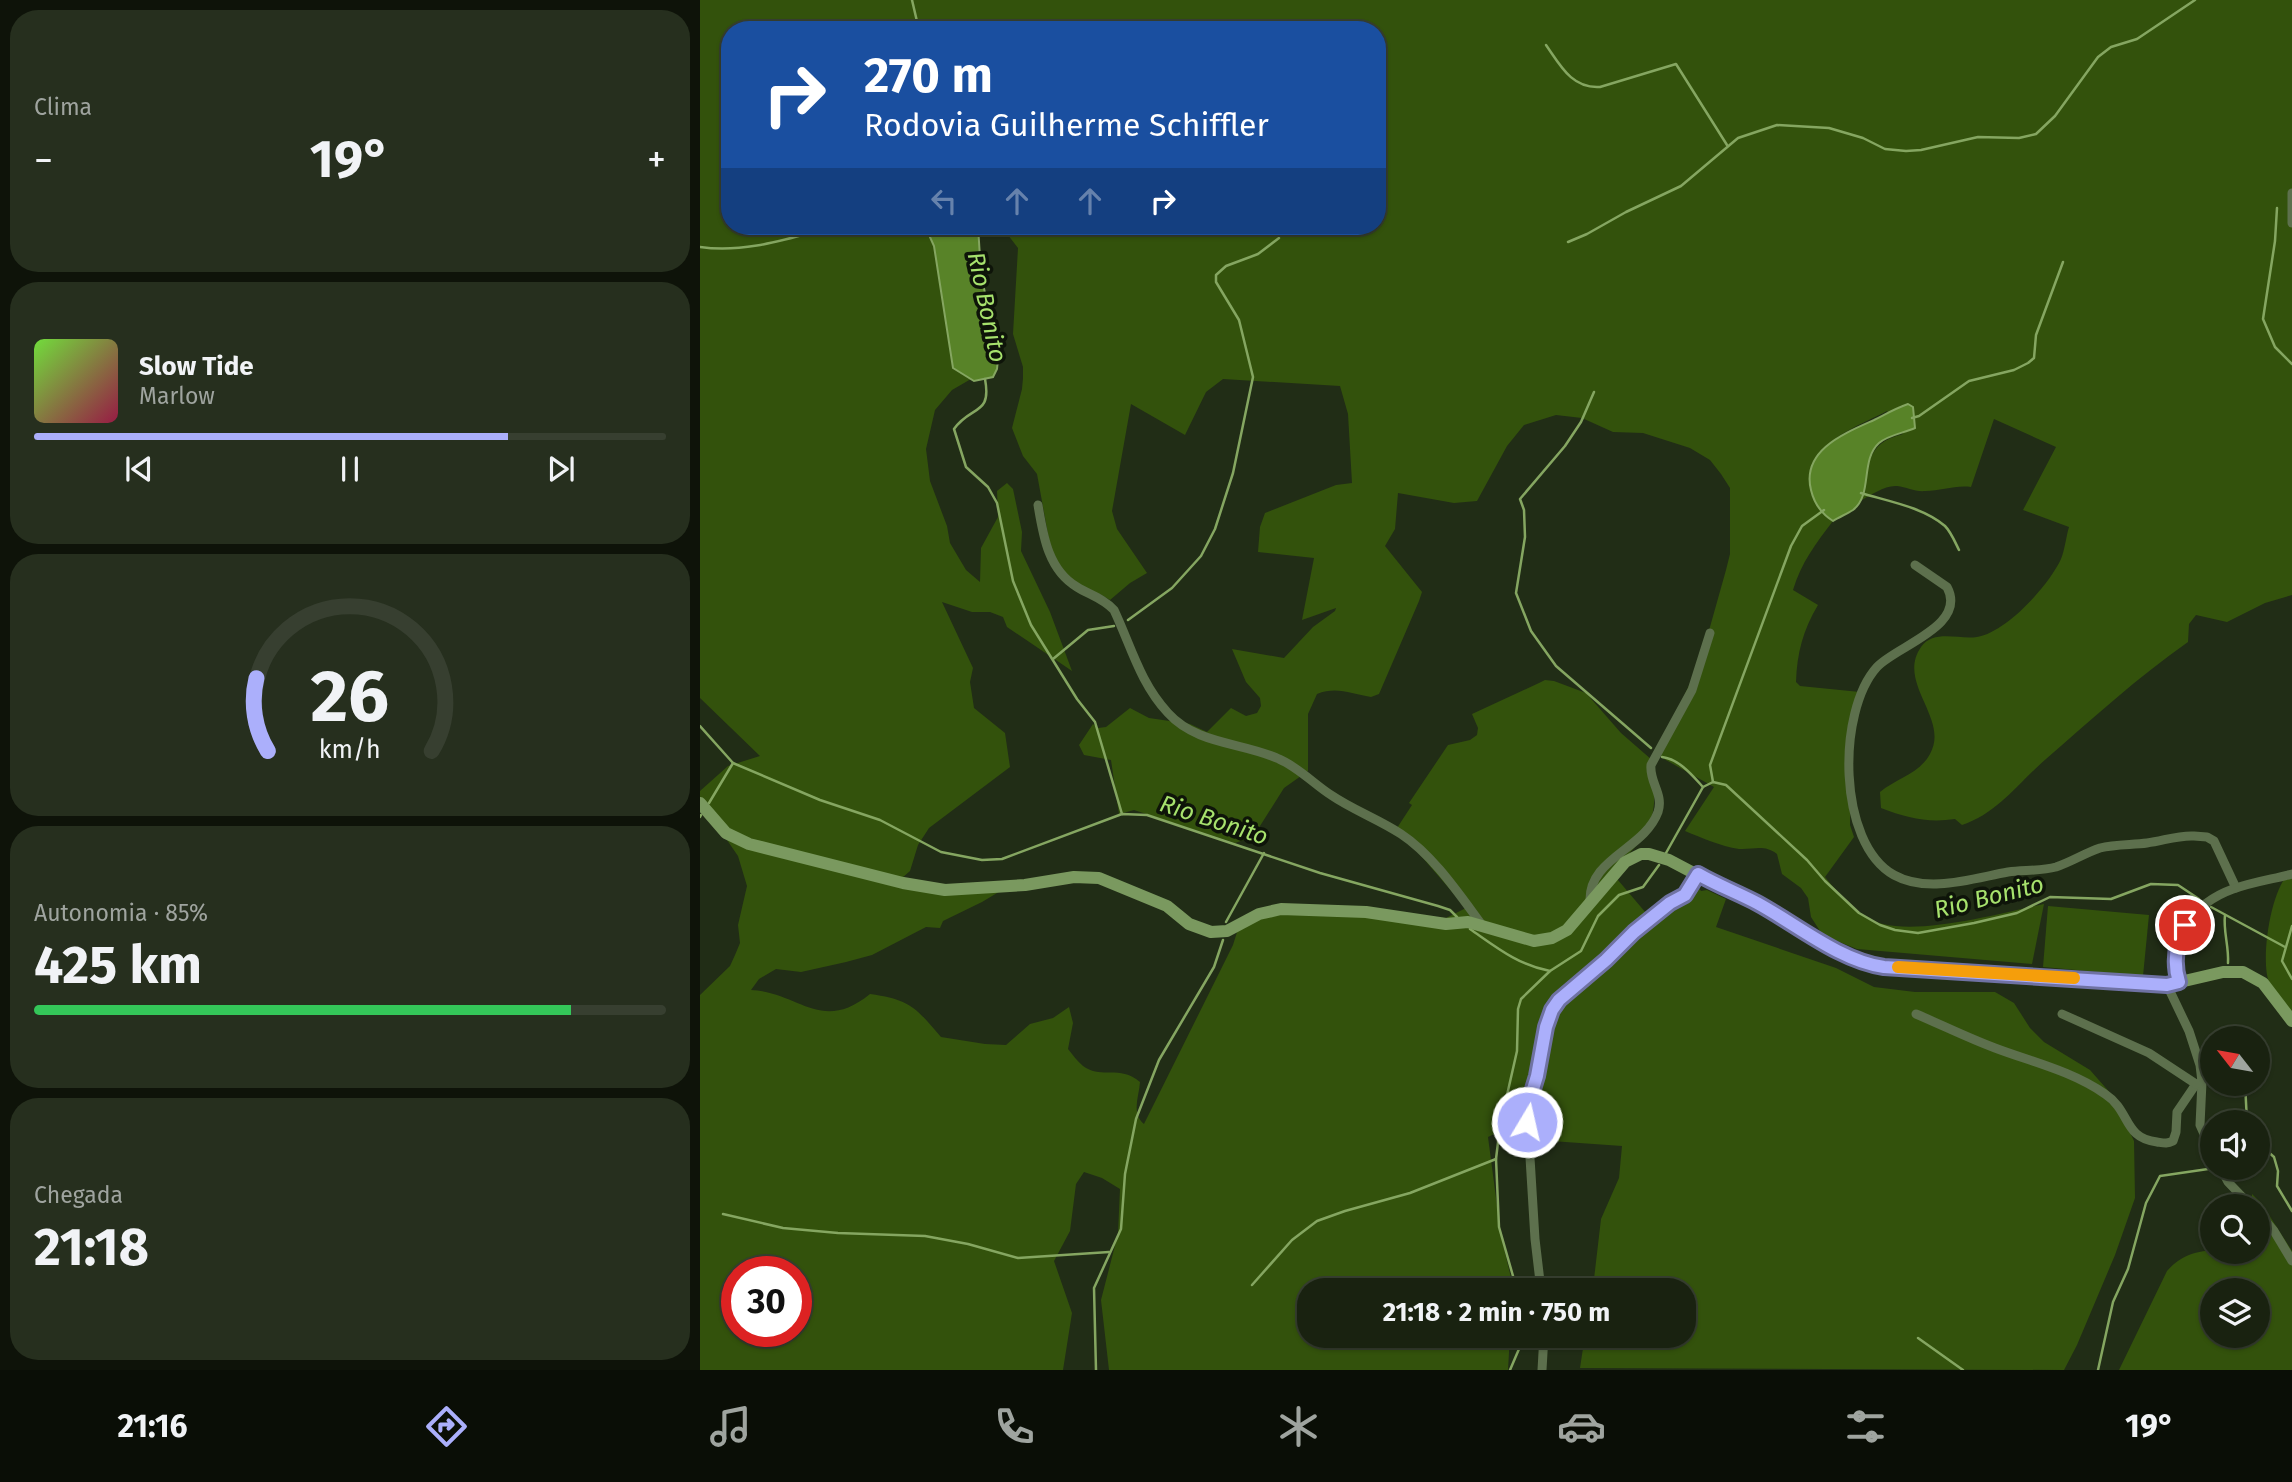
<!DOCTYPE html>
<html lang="pt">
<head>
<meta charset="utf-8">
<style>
	body { margin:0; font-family:"Fira Sans",sans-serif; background:#262f1e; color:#f1f3f6; height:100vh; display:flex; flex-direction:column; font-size:26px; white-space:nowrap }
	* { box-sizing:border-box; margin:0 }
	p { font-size:23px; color:#9fa49f }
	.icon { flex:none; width:38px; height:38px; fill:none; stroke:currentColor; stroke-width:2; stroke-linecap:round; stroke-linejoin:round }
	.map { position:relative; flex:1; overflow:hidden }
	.drawer { display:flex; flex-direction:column; gap:10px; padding:10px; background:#0e1309; width:700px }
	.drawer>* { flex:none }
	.banner { position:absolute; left:21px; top:21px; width:665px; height:214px; border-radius:28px; box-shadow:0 2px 5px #0004,0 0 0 2px #373f30; background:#1a4fa0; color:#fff; overflow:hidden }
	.needle { width:46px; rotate:301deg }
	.tools { position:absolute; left:1500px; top:1026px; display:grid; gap:14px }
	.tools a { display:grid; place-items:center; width:70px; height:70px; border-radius:50%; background:#192210; box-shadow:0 2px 5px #0004,0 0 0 2px #373f30; font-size:35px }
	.speed { position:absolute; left:21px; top:1256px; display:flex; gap:14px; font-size:35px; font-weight:700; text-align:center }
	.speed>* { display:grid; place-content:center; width:91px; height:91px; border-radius:50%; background:#192210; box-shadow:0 2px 5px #0004,0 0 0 2px #373f30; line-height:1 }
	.speed .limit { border:10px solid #d22; background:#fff; color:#111 }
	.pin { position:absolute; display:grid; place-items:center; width:60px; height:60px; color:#fff; margin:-30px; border:4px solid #fff; border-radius:50%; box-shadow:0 2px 7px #0007 }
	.me { position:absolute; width:77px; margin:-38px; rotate:9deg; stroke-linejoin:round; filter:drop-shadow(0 0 5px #0008) }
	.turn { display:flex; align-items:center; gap:24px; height:147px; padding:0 28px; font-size:32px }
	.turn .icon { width:91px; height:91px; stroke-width:2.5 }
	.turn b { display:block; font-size:49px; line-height:60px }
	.lanes { display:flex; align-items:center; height:66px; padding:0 28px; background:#0003; justify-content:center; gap:35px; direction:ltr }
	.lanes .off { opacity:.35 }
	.big { font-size:52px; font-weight:700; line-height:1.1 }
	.drawer .card { flex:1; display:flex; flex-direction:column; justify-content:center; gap:10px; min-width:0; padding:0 24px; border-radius:28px; background:#262f1e }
	.drawer .dial { align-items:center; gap:0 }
	.dial svg { height:182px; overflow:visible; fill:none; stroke:#373f30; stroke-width:7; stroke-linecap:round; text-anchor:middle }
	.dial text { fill:#f1f3f6; stroke:none }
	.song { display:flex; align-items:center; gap:21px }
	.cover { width:84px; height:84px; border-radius:10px; background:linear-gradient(135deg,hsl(100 70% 55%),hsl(340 70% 35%)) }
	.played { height:7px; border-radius:4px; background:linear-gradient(90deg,#abaffb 75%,#373f30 75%) }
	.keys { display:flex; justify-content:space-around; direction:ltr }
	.heat { display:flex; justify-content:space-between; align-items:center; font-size:38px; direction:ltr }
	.charge { height:10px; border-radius:5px; background:linear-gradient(90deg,#34c759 85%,#373f30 0) }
	.trip { position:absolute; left:597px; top:1278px; width:399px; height:70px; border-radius:28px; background:#192210; box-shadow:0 2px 5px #0004,0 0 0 2px #373f30; font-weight:700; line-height:70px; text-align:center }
	.menu { display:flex; height:112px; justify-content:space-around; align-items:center; background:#0a0e06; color:#9fa49f }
	.menu .icon { width:49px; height:49px }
	.menu .on { color:#abaffb }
	.menu b { font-size:32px; color:#f1f3f6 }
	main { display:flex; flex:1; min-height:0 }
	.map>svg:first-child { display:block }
</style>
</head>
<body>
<main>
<section class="drawer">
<div class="card"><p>Clima</p>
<div class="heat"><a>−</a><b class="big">19°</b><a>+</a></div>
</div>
<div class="card">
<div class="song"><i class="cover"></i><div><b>Slow Tide</b><p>Marlow</p></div></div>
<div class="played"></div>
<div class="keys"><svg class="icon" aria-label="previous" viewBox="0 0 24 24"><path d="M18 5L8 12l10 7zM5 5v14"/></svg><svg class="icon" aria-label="pause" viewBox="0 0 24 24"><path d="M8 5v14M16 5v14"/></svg><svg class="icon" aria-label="next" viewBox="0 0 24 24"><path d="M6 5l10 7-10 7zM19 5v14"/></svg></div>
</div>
<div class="card dial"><svg viewBox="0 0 100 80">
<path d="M14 69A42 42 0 1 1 86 69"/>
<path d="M14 69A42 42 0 0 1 9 37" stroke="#abaffb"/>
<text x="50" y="56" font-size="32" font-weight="700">26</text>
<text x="50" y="72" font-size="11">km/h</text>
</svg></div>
<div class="card"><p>Autonomia · 85%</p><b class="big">425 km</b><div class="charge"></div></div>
<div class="card"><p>Chegada</p><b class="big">21:18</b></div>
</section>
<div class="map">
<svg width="1592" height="1370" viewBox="0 0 1592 1370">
	<rect width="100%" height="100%" fill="#212d16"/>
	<!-- green -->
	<g fill="#33520c" fill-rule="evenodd">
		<path d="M0 0H1592V595L1565 603 1527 622 1496 615 1489 624 1488 642C1438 677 1392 719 1346 759 1318 783 1298 813 1262 825L1255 819C1228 823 1207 818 1181 808L1180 792C1197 778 1219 774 1230 754 1250 719 1196 683 1221 647 1234 629 1259 640 1277 637 1307 632 1349 585 1361 559 1365 549 1366 537 1369 527L1323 510 1356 447 1294 419 1271 487C1255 485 1241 491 1225 491 1215 492 1207 487 1197 486 1185 485 1171 495 1160 501 1169 469 1164 443 1203 434L1187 411C1163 424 1131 434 1115 460L1128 518 1133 521C1116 543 1101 563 1093 590L1118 605C1103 630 1097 653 1096 682L1100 686 1160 692 1151 741 1150 825 1154 837 1125 877C1140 895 1159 918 1183 924 1225 934 1301 913 1344 904L1332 964 1157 949 1127 937 1120 931 1111 917 1108 898 1101 888 1082 874 1077 854C1064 844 1053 850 1039 849 1020 846 1002 838 985 831L1014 787 957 755 1001 659 1026 570 1030 554V488L1021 474 1010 460 990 448 943 433 913 432 882 418 856 415 824 425 807 446 777 501 754 503 698 493 695 529 685 546 722 592 719 601 679 694 671 697C651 694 637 686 617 694L608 714V771L584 788 553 837 535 843 434 810 419 814 411 760 384 755 379 745 393 724 398 728 406 727 430 708 449 718 490 724 507 732 531 708 546 716 557 713 561 706 560 698 546 682 532 649 584 658 613 627 635 611 636 608 602 620 614 558 558 552 560 527 565 513 636 485 652 483 648 414 640 386 523 379 506 392 485 435 431 404 412 511 417 529 447 573 430 583 410 600 400 594 372 587 352 556 337 474 323 456 312 428 322 389 323 378V367L313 334 318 248 301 226H677V30H30V226H225L234 246 253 368 271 379 252 390 235 410 226 449 230 481 247 526 250 543 266 570 280 582 281 548 298 517 297 491 307 483 313 489 322 532 321 551 350 612 372 671 307 627 303 617 290 612H272L242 602 273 668 270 682 274 708 305 733 310 767 229 828 218 845 210 871 202 878 222 886 302 890 282 902 243 921 240 928 226 927 172 955 146 962 101 972 76 969 59 979 51 990C99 992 121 1034 170 994 211 1000 215 1007 241 1037L285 1044 306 1045 330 1024 353 1018 369 1007 373 1023 368 1049C373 1055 377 1061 383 1066 402 1080 419 1064 440 1082 439 1097 431 1113 444 1124L533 945 538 929 574 912 704 915 746 918 766 908 697 828 712 805 709 803 748 745 770 740 777 735 778 728 772 714 839 683 845 680 854 681 886 693 921 733 952 760C959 822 952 829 912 873L946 913 971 896 994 893 999 888 1001 891 1007 890 1026 899 1016 927 1136 968 1174 987 1215 992H1295L1314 1003 1330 1028 1344 1042 1390 1070 1412 1095 1434 1141 1435 1198 1415 1255 1377 1345 1364 1370 880 1368 885 1335H984V1290H890L894 1279 901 1219 919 1178 922 1146 837 1140 836 1114 788 1137 801 1236 814 1290H609V1335H810L808 1370H409L401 1300 418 1234 420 1189 402 1178 384 1172 376 1184 370 1231 354 1261 372 1313 363 1370H0V995L30 966 35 955 40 943 38 925 47 886 38 856 0 801V791L28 766 60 756 0 698ZM37 1272H96V1332H37Z"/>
		<path d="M1592 871V1014C1585 1004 1573 993 1569 982 1560 960 1571 884 1592 871Z"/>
		<polygon points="1348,906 1449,915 1443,976 1343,967"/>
		<path d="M1552 1194 1562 1204 1592 1251V1370H1419L1467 1271C1491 1243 1524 1251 1558 1251V1206H1551ZM1512 1290H1558V1335H1512Z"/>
	</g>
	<!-- water -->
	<g fill="#588328" stroke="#85a661" stroke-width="2">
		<polygon points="225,226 278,226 281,273 298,359 297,369 293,377 274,381 253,368 234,246"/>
		<path d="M1208 404 1213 407 1215 428C1204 433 1188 435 1179 443 1160 460 1173 495 1153 510 1147 514 1139 517 1133 521 1122 514 1114 503 1111 490 1101 450 1145 433 1174 420 1186 414 1194 409 1208 404Z"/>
	</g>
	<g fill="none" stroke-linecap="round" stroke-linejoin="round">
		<!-- stream -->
		<g stroke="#85a661" stroke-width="2.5">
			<polyline points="212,0 219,30"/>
			<path d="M846 45C860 65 872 89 900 87L976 64 1027 145"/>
			<polyline points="1577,208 1575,241 1563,319 1575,347 1592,364"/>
			<polyline points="221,226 228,227"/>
			<polyline points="868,242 887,234 926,212 981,186 1038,138 1077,125 1129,128 1163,138 1185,149 1206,151 1221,150 1278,137 1319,138 1336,134 1355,116 1398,57 1411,47 1437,39 1495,0"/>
			<path d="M0 247C46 254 93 237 137 226"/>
			<path d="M285 379C292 416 271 405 254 429L266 467 288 487 297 503 313 581 331 625 377 699 395 722 422 814"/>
			<polyline points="894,392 881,422 865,446 820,499 824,510 825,537 816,593 831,631 856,666 951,748"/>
			<polyline points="1212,418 1219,416 1269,381 1314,370 1328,363 1334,358 1336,335 1363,262"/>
			<path d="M1161 493C1187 501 1223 507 1245 526 1251 532 1255 542 1259 550"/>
			<polyline points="428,620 472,588 501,556 515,529 533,473 553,377 539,320 516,282 516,275 526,266 558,254 579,238"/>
			<polyline points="353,659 388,630 414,626"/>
			<polyline points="0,726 33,763 120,800 180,820 241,852 282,860 302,859 422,814 447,815 620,873 738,906 750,910 757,917"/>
			<path d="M962 757C979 759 992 775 1003 787"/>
			<polyline points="1013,782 1010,765 1091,546 1102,526 1124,510"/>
			<polyline points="9,803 33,763"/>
			<polyline points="0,817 1,815"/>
			<polyline points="966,853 1003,787 1013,782 1026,785 1107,860 1125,881 1159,913 1180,925 1195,930 1218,933 1274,923 1317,913 1350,897 1411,899 1451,884 1478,885 1499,899"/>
			<polyline points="1511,907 1585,947"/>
			<path d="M1525 915C1523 931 1529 946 1528 963"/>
			<polyline points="526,922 564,853"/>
			<polyline points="1592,926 1582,961 1592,979"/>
			<path d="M770 929C796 947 818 965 850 971"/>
			<polyline points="1545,1083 1547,1122"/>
			<polyline points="1558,1143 1574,1157 1578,1171 1577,1186 1592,1211"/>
			<polyline points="23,1214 83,1228 138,1233 225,1236 268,1244 318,1258 409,1252"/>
			<polyline points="552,1285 592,1240 617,1221 645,1211 710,1193 796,1159"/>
			<polyline points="817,1290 799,1227 796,1159 800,1126 817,1051 818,1009 821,999 850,971 881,951 898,916 919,895 943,887 959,865"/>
			<polyline points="1218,1338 1263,1370"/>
			<polyline points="396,1370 394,1288 421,1229 425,1174 436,1119 459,1060 514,967 523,940"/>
			<polyline points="810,1370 825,1335"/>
			<polyline points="1398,1370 1413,1302 1428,1269 1446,1203 1460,1176 1515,1168"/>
		</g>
		<!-- street -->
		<g stroke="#5d704d" stroke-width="9">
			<polyline points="1592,193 1592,223"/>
			<path d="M338 505C343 535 348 570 377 587 390 595 403 598 414 610 431 646 440 683 468 713 497 745 542 742 579 759 598 767 614 784 631 795 653 810 678 819 701 834 733 855 759 894 782 925"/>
			<path d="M1215 565 1247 587C1268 626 1196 646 1177 667 1137 711 1137 843 1194 875 1228 894 1274 878 1308 872 1324 870 1341 871 1356 867 1371 862 1385 853 1400 848 1415 844 1432 845 1447 843 1463 841 1478 835 1494 836L1507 837 1514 841 1536 888"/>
			<path d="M890 902C888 858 944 850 958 812 964 794 949 782 951 765L992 690 1010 633"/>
			<path d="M1479 982C1466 939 1494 903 1533 889 1552 882 1573 879 1592 874"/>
			<polyline points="1467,985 1489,1031 1500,1065 1502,1082 1500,1125 1512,1152"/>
			<path d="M1216 1014C1242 1025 1268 1038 1295 1048 1332 1062 1372 1071 1405 1094 1431 1111 1423 1138 1457 1142 1464 1143 1467 1144 1473 1141L1476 1132 1477 1112 1496 1084"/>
			<polyline points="1362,1014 1449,1053 1496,1084 1500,1083"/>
			<polyline points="1520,1167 1528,1182 1551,1206"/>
			<polyline points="1558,1212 1574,1231 1592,1261"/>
			<polyline points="841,1290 835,1239 827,1109 837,1076 849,1017 859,1000 906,960 934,932 970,903 985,895 998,874"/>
			<polyline points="842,1370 844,1335"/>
		</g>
		<!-- secondary -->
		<polyline stroke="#7a995f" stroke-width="12" points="0,803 26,833 49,844 203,883 245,890 325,885 374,877 399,878 467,906 489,924 511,932 527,931 559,914 581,909 666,912 746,924 768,922 834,941 852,938 867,930 925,862 941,854 949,854 969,860 1024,889 1054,902 1148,956 1173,965 1467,985 1523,972 1543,972 1563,983 1592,1021"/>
	</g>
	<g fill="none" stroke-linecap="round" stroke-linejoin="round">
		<!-- route casing -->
		<g stroke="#6f72a3" stroke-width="18">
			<path id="route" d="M827 1122V1109L837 1076 846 1027 852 1010 859 1000 906 960 934 932 970 903 985 895 998 874C1017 885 1038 893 1057 903 1096 924 1140 961 1184 967L1467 985 1479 982C1473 963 1476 943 1485 925"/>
		</g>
		<!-- route -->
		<use href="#route" stroke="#abaffb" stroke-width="12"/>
		<!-- slow -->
		<polyline stroke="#f59e0b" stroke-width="12" points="1198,967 1374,978"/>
	</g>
	<g text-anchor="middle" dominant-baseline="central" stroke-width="7" stroke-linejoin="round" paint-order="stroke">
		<!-- water labels -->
		<g font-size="24" font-style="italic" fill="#a7e26d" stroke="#0e1409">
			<text transform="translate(287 307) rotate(78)">Rio Bonito</text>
			<text transform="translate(514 820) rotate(18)">Rio Bonito</text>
			<text transform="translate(1289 897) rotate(-14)">Rio Bonito</text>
		</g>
	</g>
</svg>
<div class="tools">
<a><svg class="needle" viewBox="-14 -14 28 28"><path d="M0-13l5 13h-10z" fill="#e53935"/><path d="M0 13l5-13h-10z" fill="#9fa49f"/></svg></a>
<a><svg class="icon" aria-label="sound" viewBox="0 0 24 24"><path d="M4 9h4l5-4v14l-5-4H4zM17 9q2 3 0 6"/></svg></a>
<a><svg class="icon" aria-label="search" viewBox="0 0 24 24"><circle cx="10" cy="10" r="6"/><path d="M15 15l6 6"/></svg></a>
<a><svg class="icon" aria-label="layers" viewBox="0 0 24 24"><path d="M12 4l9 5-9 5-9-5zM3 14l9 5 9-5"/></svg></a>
</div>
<div class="speed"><div class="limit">30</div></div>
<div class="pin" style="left:1485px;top:925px;background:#d93025"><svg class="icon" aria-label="arrive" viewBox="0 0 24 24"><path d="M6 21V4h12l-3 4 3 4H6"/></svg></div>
<svg class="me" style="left:827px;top:1122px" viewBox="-20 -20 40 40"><circle r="17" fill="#abaffb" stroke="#fff" stroke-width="3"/><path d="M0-11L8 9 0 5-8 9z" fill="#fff"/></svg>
<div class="trip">21:18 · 2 min · 750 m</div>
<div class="banner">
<div class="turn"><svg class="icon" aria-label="right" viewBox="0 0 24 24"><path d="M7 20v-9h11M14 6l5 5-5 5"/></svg><div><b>270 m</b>Rodovia Guilherme Schiffler</div></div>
<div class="lanes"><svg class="icon off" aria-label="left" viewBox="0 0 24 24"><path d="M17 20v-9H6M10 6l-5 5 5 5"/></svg><svg class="icon off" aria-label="ahead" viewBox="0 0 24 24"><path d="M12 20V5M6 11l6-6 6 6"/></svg><svg class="icon off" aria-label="ahead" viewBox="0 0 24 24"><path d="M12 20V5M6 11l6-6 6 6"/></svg><svg class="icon" aria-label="right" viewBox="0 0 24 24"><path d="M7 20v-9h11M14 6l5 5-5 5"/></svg></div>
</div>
</div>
</main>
<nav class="menu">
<b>21:16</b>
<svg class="icon on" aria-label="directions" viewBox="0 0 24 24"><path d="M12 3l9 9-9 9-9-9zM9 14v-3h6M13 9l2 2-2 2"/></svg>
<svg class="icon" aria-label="music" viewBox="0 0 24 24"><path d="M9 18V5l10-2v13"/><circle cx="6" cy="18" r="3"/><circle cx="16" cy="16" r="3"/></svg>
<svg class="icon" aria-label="phone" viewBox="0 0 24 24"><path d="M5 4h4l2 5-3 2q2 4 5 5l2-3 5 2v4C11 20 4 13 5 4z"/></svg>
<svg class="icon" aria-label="climate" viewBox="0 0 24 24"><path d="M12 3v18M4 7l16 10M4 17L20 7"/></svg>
<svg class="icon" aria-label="car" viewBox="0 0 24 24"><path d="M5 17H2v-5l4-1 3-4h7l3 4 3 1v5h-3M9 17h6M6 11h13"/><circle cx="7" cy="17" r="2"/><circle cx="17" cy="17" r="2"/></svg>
<svg class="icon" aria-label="filters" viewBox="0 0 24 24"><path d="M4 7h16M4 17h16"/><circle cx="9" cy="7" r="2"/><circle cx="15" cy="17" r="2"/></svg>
<b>19°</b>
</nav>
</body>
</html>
